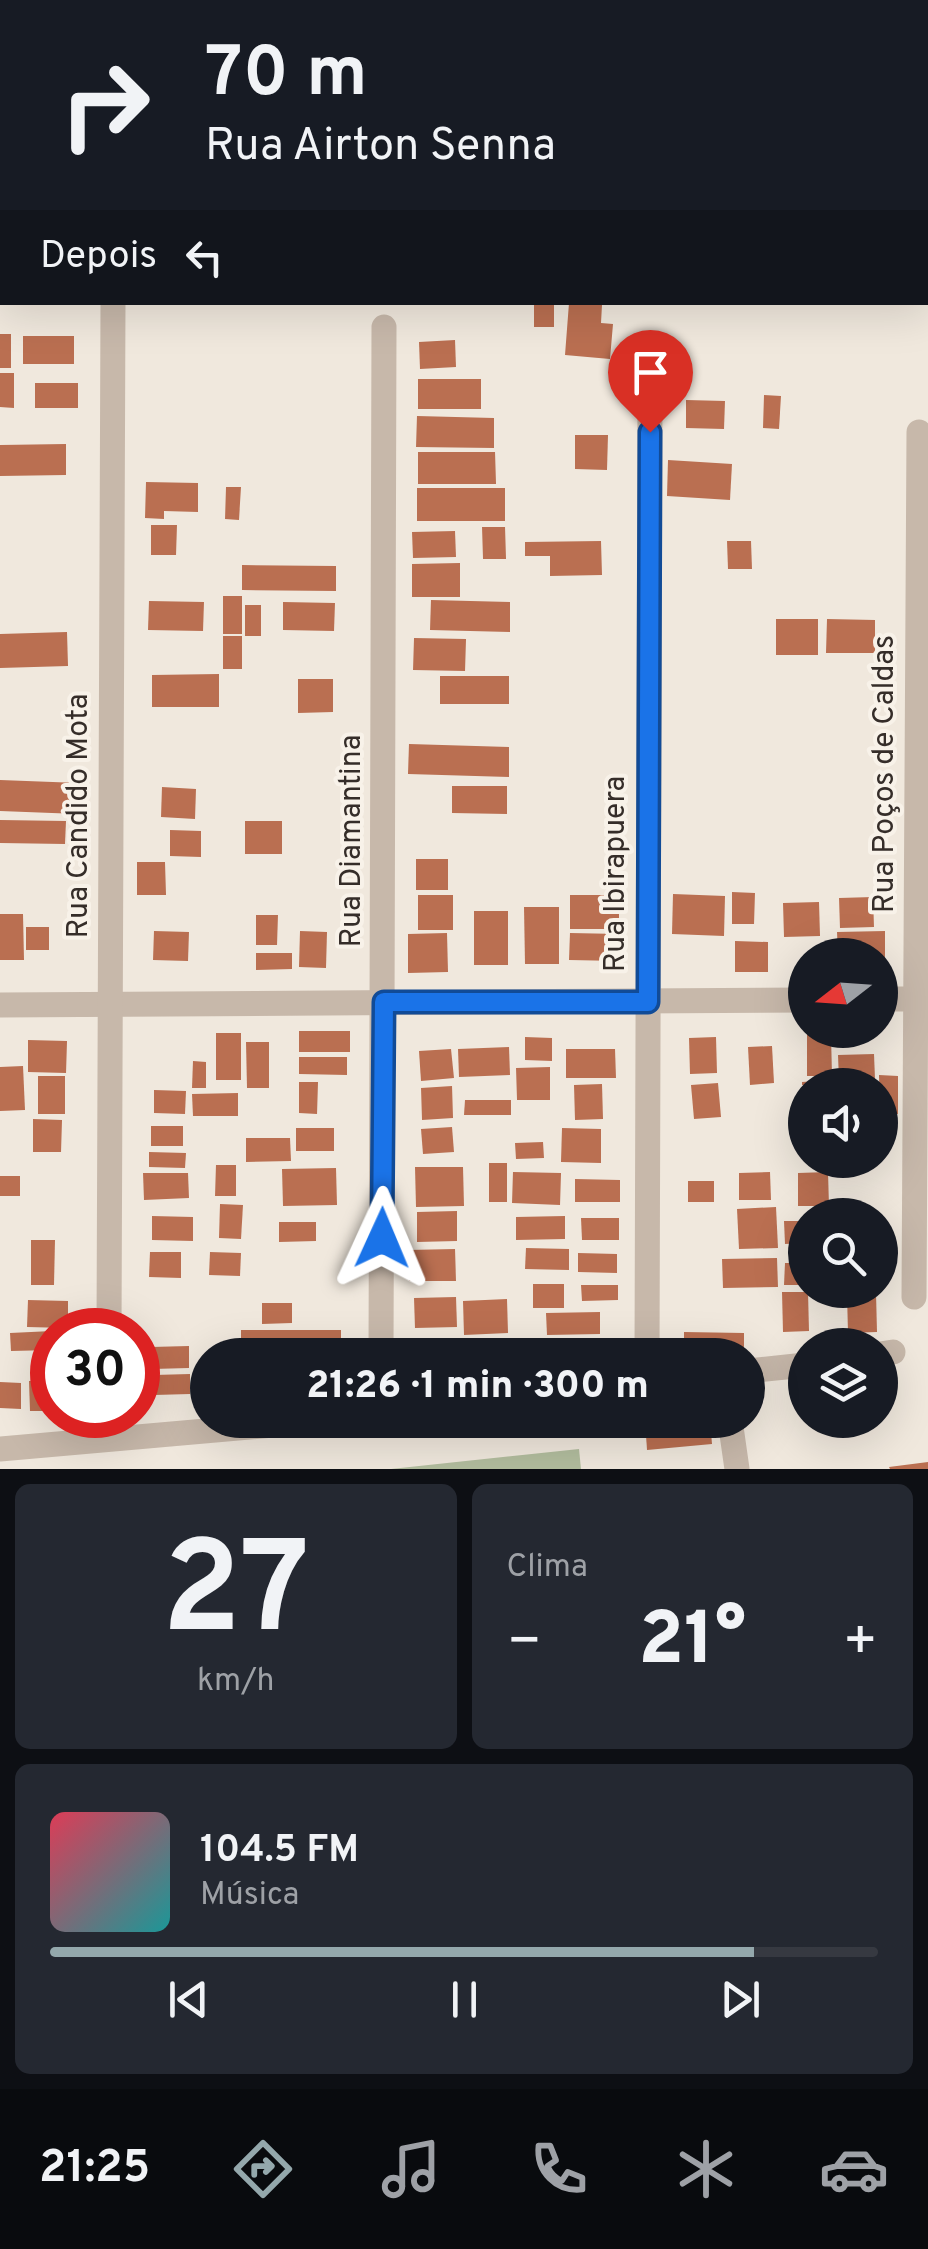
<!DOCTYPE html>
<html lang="pt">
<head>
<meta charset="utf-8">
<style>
	body { margin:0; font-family:Overpass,sans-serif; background:#242831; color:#f1f3f6; height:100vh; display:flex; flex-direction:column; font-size:38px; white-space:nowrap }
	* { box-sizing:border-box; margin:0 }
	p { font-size:32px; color:#9ea1a6 }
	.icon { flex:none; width:55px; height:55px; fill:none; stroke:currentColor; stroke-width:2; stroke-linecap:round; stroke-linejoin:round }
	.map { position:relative; height:1469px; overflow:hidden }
	.panel { display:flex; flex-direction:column; gap:15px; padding:15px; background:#0d0f14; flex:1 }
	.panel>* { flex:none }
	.hud { position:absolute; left:0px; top:0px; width:930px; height:305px; box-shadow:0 10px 40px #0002; background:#171b24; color:#f1f3f6; overflow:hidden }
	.needle { width:65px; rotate:253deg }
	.controls { position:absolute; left:788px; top:938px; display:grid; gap:20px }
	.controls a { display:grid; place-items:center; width:110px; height:110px; border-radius:50%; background:#171b24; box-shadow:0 10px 40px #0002; font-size:50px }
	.speed { position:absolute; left:30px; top:1308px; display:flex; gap:20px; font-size:50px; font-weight:700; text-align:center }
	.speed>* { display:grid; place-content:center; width:130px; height:130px; border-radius:50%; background:#171b24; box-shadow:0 10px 40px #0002; line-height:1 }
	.speed .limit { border:15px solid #d22; background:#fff; color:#111 }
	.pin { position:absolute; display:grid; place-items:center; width:85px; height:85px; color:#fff; margin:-102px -42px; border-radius:50% 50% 50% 0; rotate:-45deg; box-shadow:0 0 10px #0007 }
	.pin .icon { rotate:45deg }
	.me { position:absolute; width:110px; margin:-55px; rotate:1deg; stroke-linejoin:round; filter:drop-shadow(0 0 8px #0008) }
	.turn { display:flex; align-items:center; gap:35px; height:210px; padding:0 40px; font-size:45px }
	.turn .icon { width:130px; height:130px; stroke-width:2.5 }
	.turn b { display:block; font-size:70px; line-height:85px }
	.then { display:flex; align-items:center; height:95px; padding:0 40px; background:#0003; gap:20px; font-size:38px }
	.big { font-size:75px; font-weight:800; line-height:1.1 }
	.panel .widget { flex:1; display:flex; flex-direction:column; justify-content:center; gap:15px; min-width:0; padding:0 35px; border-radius:15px; background:#242831 }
	.panel .dial { align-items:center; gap:0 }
	.dial b { font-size:130px; line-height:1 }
	.song { display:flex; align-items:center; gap:30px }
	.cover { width:120px; height:120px; border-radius:15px; background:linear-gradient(135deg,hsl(350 70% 55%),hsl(180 70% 35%)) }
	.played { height:10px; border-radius:5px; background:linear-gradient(90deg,#94a8ac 85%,#363941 85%) }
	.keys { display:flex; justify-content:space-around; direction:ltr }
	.heat { display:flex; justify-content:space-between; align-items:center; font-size:55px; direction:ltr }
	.panel .tiles { flex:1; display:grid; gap:15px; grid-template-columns:1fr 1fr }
	.widget:last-child { grid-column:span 2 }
	.trip { position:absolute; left:190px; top:1338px; width:575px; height:100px; border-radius:50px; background:#171b24; box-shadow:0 10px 40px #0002; font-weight:800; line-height:100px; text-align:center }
	.menu { display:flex; height:160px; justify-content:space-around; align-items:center; background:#090b0e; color:#9ea1a6 }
	.menu .icon { width:70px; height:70px }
	.menu .on { color:#94a8ac }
	.menu b { font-size:45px; color:#f1f3f6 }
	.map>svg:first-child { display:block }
</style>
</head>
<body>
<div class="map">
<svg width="928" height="1469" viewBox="0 0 928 1469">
	<rect width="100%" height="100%" fill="#f0e8dd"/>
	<!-- green -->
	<polygon fill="#b2bd9e" points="579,1449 581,1469 391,1469"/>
	<!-- building -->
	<g fill="#ba6f51">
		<rect x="534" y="302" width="20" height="25"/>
		<polygon points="569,303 602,305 601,323 613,324 610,359 565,355"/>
		<rect x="0" y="334" width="11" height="34"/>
		<rect x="23" y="336" width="51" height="28"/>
		<polygon points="455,340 456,367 420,369 419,342"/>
		<polygon points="0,373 14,373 14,408 0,407"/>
		<rect x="418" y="379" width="63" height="30"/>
		<rect x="35" y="383" width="43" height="25"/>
		<polygon points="764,395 781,396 779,429 763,428"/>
		<polygon points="686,400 725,401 724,429 686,428"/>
		<polygon points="417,416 494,418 494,448 416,447"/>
		<polygon points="575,435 608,435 607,470 575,469"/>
		<polygon points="66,444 66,475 0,476 0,445"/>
		<polygon points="418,452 495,452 496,484 418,484"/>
		<polygon points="668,460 732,464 730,500 667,496"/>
		<polygon points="146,482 198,483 198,512 164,511 164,519 145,518"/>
		<polygon points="226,487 241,487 239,520 225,519"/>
		<rect x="417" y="488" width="88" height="33"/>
		<polygon points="151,525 177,525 176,555 151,555"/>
		<polygon points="482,527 505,527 506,559 483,559"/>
		<polygon points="455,531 456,557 413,558 412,532"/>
		<polygon points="601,541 602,575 550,576 550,556 525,556 525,542"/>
		<polygon points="727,541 751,541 752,569 728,569"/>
		<polygon points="460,563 460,597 412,597 412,564"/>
		<polygon points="242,565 336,566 336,591 242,590"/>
		<rect x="223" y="596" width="19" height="38"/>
		<polygon points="431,600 510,602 510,632 430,630"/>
		<polygon points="149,601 204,602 203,631 148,630"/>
		<polygon points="283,602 335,603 334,631 283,630"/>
		<rect x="245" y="605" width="16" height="31"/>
		<rect x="776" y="619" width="42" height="36"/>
		<polygon points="827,619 875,620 875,653 826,653"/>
		<polygon points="67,632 68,666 0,668 0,634"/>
		<rect x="223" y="636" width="19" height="33"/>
		<polygon points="414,638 466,639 465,671 413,670"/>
		<polygon points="219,674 219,707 152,707 152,675"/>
		<rect x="440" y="676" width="69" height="28"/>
		<polygon points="298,679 333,679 333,712 298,713"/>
		<polygon points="409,744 509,747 509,777 408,774"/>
		<polygon points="0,780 79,783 78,814 0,811"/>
		<polygon points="452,786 507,786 507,814 452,813"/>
		<polygon points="162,787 196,789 195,819 161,817"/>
		<polygon points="0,820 66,821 65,844 0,843"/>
		<rect x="245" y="821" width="37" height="33"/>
		<polygon points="170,830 201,831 201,857 170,856"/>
		<rect x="416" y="859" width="32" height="31"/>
		<polygon points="137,862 165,862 166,895 137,895"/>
		<polygon points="732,892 755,893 754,924 732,924"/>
		<polygon points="673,894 725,896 724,936 672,934"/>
		<rect x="418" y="895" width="35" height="35"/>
		<rect x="570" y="895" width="49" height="34"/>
		<polygon points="873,897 874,927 840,928 839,898"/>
		<polygon points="819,902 820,936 784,937 783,903"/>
		<polygon points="524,907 559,907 559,964 525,964"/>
		<rect x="474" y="911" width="34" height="54"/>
		<polygon points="0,914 23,914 24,960 0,960"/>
		<polygon points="256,915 278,915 277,945 256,945"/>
		<rect x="26" y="927" width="23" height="23"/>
		<polygon points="154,931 189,932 188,961 153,960"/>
		<polygon points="300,931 327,932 326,968 299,967"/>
		<polygon points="885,931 885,977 880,977 880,955 838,955 837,932"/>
		<polygon points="447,933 448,972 408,973 408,934"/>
		<polygon points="570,933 620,934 620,961 569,960"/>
		<polygon points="735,941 768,942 768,972 735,972"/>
		<polygon points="256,953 292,953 292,969 256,970"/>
		<rect x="299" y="1031" width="51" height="21"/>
		<rect x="216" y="1033" width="25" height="47"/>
		<polygon points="807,1034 831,1034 832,1076 807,1076"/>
		<polygon points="525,1037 552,1038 552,1061 525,1060"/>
		<polygon points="716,1037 717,1073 690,1074 689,1038"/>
		<polygon points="28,1040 67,1041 66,1073 28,1072"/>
		<polygon points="246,1042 269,1042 269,1088 247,1088"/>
		<polygon points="772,1046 774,1083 750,1085 748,1047"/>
		<polygon points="509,1047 510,1075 459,1077 458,1049"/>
		<polygon points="451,1049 454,1078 421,1081 419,1051"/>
		<polygon points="566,1049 615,1049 616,1078 566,1078"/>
		<polygon points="874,1054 875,1079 839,1080 838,1055"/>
		<polygon points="299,1057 347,1057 347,1075 299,1074"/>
		<polygon points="193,1061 206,1062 206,1088 192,1088"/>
		<polygon points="23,1066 25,1110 0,1111 0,1067"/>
		<polygon points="550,1067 550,1100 517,1100 516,1068"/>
		<polygon points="879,1075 898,1076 898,1114 880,1113"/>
		<rect x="38" y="1076" width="27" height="38"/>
		<polygon points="829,1080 829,1085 802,1085 802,1082"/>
		<polygon points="299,1082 318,1082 317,1114 299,1113"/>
		<polygon points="718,1083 721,1117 694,1119 691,1085"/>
		<polygon points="602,1084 603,1119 575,1120 574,1085"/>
		<polygon points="452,1086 453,1118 422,1120 421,1088"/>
		<polygon points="154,1090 186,1091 185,1114 154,1113"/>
		<polygon points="238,1093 238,1116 193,1116 192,1094"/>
		<polygon points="465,1100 511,1100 511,1115 464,1115"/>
		<polygon points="33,1119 62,1120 61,1152 33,1152"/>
		<rect x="151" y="1126" width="32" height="20"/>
		<polygon points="452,1127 454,1152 423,1154 421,1129"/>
		<rect x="296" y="1128" width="38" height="23"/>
		<polygon points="562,1128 601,1129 601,1163 561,1162"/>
		<polygon points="246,1138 290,1138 291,1161 246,1162"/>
		<polygon points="543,1142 544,1158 516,1159 515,1143"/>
		<polygon points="149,1152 186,1153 185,1168 149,1167"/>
		<rect x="489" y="1163" width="18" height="39"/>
		<polygon points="216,1165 236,1165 236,1196 215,1196"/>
		<polygon points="415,1167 463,1167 464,1206 416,1207"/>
		<polygon points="336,1168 337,1205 283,1206 282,1169"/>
		<polygon points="513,1172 561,1173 560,1205 512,1203"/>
		<polygon points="770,1172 771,1200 739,1200 739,1173"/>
		<polygon points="828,1172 829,1206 798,1206 798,1173"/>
		<polygon points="143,1173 188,1173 189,1198 144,1200"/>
		<rect x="0" y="1176" width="20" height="20"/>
		<polygon points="575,1179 620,1180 620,1202 575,1202"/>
		<rect x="688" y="1181" width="26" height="21"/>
		<polygon points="220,1204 243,1205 241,1239 219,1238"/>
		<polygon points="776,1207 778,1248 739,1249 737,1209"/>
		<polygon points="457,1211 457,1241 417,1242 417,1212"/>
		<polygon points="152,1216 193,1217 193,1241 152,1240"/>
		<polygon points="565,1216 565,1239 516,1240 516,1217"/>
		<polygon points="581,1218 619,1218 619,1240 582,1240"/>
		<polygon points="784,1221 805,1221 805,1243 785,1244"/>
		<rect x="880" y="1221" width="5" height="23"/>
		<polygon points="279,1222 316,1222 316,1241 279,1242"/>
		<polygon points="31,1240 55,1240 54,1285 31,1285"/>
		<polygon points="526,1248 569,1249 569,1270 525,1269"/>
		<polygon points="455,1249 456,1281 409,1281 408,1250"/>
		<polygon points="150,1252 181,1252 181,1278 149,1277"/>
		<polygon points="210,1252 241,1253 240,1276 209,1275"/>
		<polygon points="578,1253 617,1254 617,1273 578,1272"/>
		<polygon points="777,1258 778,1287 723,1288 722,1259"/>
		<polygon points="785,1263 805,1263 805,1285 784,1285"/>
		<rect x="533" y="1284" width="31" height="24"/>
		<polygon points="581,1285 618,1285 618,1300 582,1301"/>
		<polygon points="782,1292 808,1292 809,1331 783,1332"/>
		<polygon points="876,1293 877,1332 848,1333 847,1294"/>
		<polygon points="456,1297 457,1327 415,1328 414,1298"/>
		<polygon points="507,1299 508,1333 464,1335 463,1301"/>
		<polygon points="28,1300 68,1301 68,1328 27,1327"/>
		<polygon points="262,1303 292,1303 292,1323 262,1324"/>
		<polygon points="600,1312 600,1334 547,1335 546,1313"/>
		<rect x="241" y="1330" width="100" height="25"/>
		<polygon points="52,1331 52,1350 11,1351 10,1333"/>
		<polygon points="684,1332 744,1333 744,1355 684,1355"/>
		<polygon points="501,1342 502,1355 470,1355 469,1345"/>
		<polygon points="189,1346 189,1368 152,1369 151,1347"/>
		<polygon points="190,1374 190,1394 154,1395 154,1375"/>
		<polygon points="52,1380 52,1411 30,1411 29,1381"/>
		<polygon points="0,1382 21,1383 21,1409 0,1408"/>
		<polygon points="645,1420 710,1420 712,1444 647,1450"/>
		<polygon points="928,1462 928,1469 890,1469 889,1467"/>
	</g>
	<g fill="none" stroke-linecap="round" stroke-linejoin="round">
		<!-- minor -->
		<g stroke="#c7b8aa" stroke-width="25">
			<polyline points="50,0 61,2"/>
			<polyline points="0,198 2,199"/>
			<polyline points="880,999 928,999"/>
			<polyline points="0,1005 805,1000"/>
			<polyline points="914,1297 919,432"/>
			<polyline points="109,1330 113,302"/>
			<polyline points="880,1354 893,1352"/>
			<polyline points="381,1355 384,327"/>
			<polyline points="647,1355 650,393"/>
			<polyline points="748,1371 805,1365"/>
			<polyline points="730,1420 737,1469"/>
			<polyline points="0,1449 330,1420"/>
		</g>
	</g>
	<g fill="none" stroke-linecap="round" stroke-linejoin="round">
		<!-- route casing -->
		<g stroke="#114b97" stroke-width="25">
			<polyline id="route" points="382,1238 384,1002 648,1002 650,432"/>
		</g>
		<!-- route -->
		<use href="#route" stroke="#1a73e8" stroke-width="18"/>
	</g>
	<g text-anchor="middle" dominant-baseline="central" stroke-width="8" stroke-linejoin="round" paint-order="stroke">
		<!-- street labels -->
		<g font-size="30" fill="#352d29" stroke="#f8f2e9">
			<text transform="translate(885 774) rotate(-90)">Rua Poços de Caldas</text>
			<text transform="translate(79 816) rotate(-90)">Rua Candido Mota</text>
			<text transform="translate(352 841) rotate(-90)">Rua Diamantina</text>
			<text transform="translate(616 874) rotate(-90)">Rua Ibirapuera</text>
		</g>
	</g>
</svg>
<div class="controls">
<a><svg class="needle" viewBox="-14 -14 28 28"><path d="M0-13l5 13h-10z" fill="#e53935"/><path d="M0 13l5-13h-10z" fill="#9ea1a6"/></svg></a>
<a><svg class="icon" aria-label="sound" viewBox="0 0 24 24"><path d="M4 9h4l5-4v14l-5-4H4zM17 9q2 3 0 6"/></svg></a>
<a><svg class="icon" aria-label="search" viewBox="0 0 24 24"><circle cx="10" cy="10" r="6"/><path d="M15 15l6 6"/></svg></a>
<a><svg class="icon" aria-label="layers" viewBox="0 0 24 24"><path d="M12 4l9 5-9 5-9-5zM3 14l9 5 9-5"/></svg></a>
</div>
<div class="speed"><div class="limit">30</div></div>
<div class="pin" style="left:650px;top:432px;background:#d93025"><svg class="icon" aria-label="arrive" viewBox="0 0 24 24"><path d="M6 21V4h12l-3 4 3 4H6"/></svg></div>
<svg class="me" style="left:382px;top:1238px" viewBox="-20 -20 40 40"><path d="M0-17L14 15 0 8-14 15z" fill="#1a73e8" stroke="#fff" stroke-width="4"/></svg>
<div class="trip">21:26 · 1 min · 300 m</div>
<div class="hud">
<div class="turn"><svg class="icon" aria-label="right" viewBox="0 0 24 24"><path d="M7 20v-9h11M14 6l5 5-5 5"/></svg><div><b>70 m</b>Rua Airton Senna</div></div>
<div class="then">Depois<svg class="icon" aria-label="left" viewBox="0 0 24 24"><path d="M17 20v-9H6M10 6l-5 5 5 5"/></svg></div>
</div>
</div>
<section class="panel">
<div class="tiles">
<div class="widget dial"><b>27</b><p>km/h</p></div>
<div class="widget"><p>Clima</p>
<div class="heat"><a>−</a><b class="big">21°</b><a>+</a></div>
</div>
<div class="widget">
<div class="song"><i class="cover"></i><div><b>104.5 FM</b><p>Música</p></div></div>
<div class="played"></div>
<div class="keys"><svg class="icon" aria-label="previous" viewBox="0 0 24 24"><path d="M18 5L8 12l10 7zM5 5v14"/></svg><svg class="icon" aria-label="pause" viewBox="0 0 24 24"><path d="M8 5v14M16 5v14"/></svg><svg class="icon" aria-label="next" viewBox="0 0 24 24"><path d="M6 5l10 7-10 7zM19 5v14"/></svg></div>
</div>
</div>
</section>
<nav class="menu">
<b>21:25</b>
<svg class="icon on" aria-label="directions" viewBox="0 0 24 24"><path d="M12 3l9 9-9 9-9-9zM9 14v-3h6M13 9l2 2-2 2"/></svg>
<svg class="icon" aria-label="music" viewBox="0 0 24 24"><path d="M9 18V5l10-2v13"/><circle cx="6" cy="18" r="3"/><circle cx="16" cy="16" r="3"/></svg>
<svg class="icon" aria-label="phone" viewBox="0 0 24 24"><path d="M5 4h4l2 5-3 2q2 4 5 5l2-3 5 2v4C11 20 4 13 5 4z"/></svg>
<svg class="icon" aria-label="climate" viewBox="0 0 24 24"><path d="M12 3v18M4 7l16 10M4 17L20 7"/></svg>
<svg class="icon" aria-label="car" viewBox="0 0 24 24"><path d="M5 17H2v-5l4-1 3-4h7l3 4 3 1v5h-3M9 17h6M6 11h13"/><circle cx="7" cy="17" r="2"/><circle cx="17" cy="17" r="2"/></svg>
</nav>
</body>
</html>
